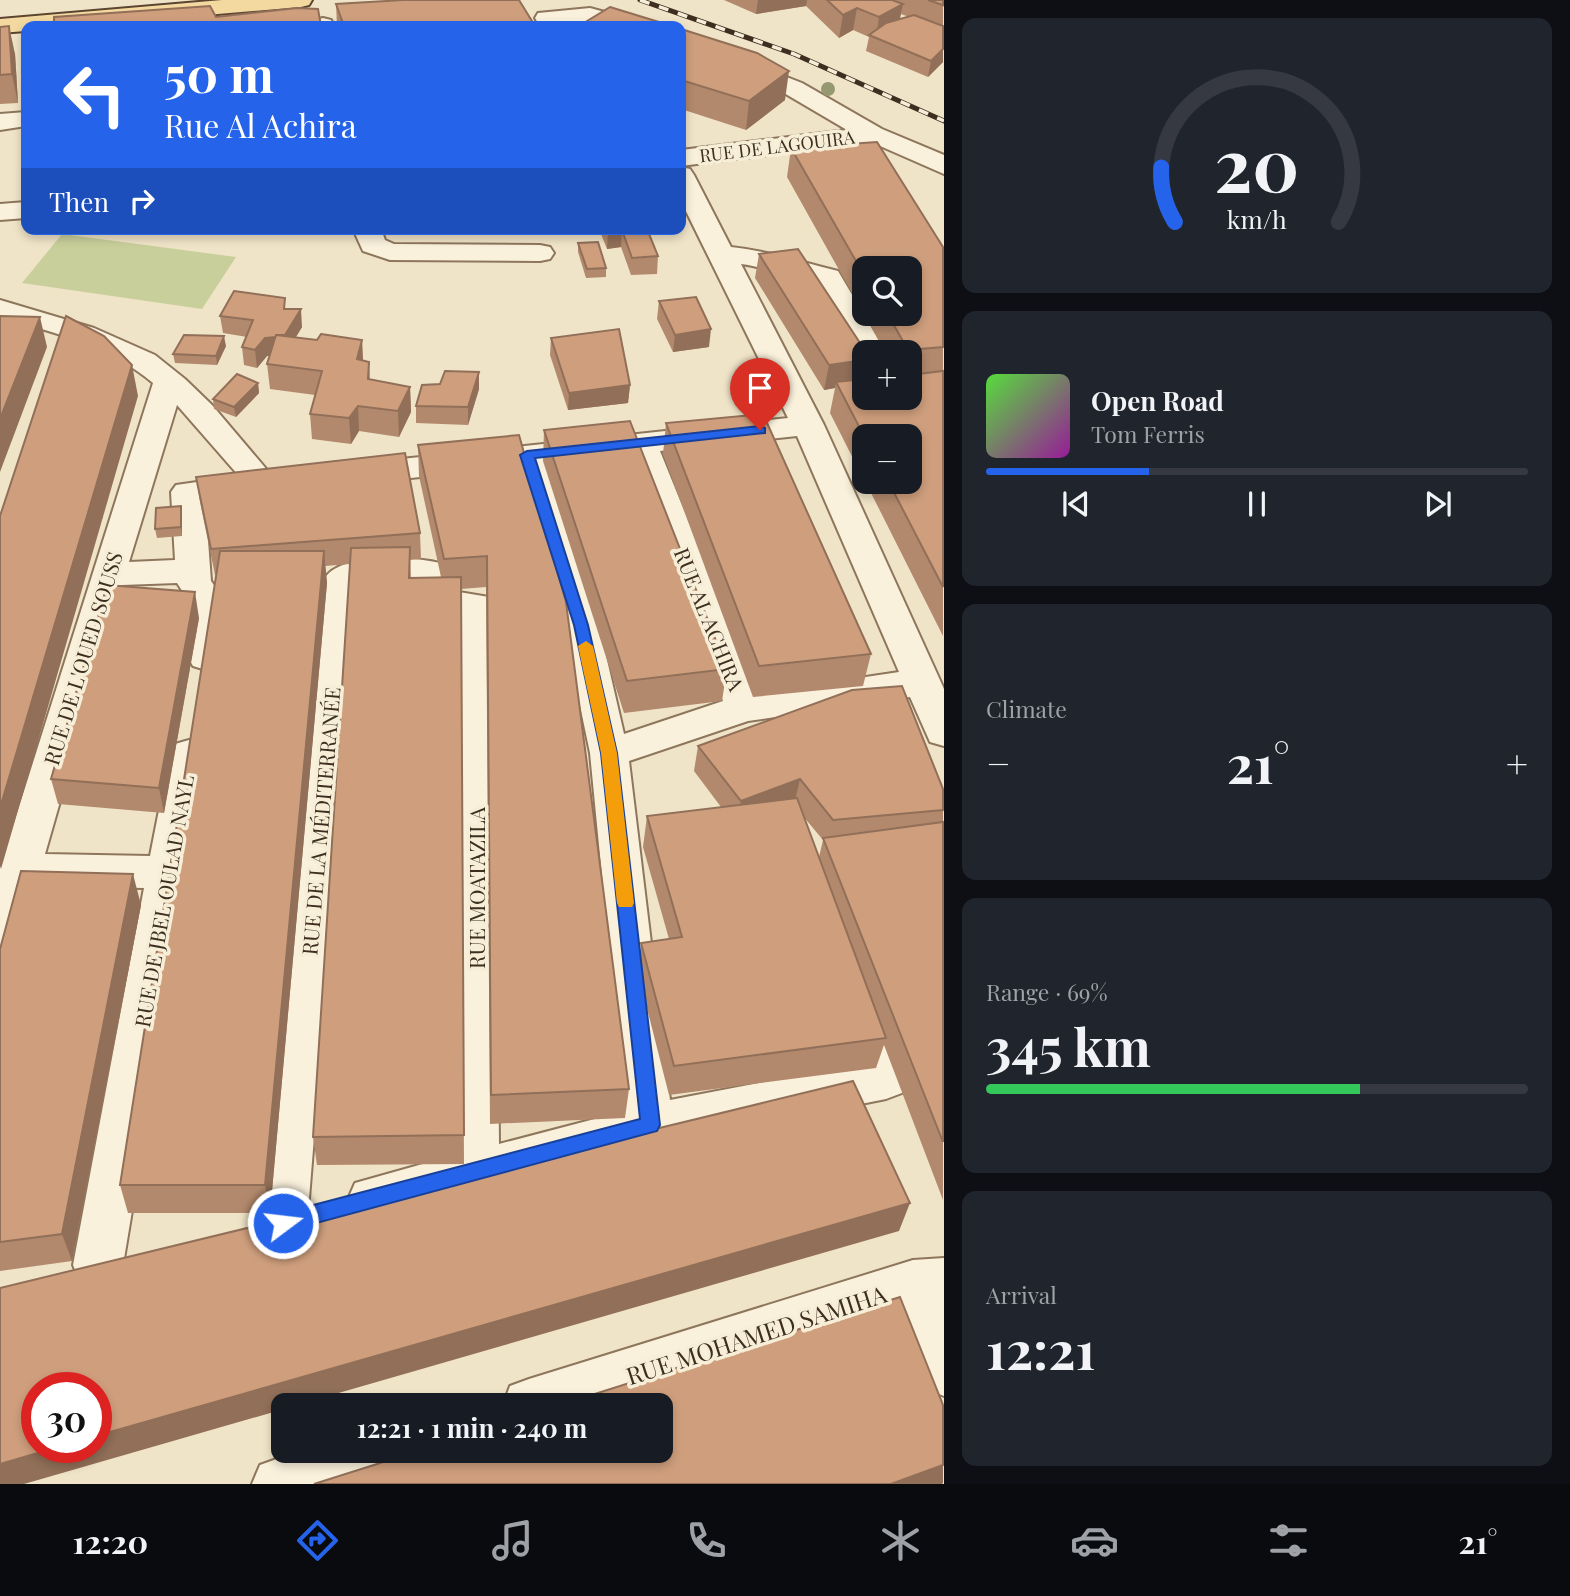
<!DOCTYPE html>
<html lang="en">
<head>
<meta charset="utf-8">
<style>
	body { margin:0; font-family:"Playfair Display",serif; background:#20242c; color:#f1f3f6; height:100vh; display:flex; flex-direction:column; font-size:26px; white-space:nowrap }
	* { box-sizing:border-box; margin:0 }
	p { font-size:23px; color:#9ea1a6 }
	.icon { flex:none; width:38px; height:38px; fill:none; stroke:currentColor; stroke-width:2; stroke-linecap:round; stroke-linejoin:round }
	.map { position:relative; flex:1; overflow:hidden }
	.details { display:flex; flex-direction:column; gap:18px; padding:18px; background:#0d0f14; width:626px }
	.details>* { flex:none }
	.guide { position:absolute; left:21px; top:21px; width:665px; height:214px; border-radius:14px; box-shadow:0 4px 10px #0003; background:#2563eb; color:#fff; overflow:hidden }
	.fabs { position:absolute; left:852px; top:256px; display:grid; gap:14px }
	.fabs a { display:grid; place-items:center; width:70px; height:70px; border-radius:14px; background:#171b24; box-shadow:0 4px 10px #0003; font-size:35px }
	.speed { position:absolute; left:21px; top:1372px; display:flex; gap:14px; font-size:35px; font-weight:700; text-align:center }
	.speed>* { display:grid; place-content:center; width:91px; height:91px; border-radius:50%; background:#171b24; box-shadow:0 4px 10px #0003; line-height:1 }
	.speed .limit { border:10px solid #d22; background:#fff; color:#111 }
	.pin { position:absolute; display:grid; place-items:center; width:60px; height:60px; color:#fff; margin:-72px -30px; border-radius:50% 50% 50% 0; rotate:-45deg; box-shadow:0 0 7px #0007 }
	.pin .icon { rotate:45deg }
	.me { position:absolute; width:77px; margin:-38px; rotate:75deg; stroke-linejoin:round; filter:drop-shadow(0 0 5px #0008) }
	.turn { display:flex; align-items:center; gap:24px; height:147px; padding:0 28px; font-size:32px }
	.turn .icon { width:91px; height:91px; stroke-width:2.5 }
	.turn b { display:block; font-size:49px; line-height:60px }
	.then { display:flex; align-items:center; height:66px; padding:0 28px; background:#0003; gap:14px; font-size:26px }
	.big { font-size:52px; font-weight:700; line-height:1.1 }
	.details .widget { flex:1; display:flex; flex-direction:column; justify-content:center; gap:10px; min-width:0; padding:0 24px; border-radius:14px; background:#20242c }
	.details .dial { align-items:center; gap:0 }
	.dial svg { height:182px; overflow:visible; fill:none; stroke:#363941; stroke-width:7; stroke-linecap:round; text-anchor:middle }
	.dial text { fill:#f1f3f6; stroke:none }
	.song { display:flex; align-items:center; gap:21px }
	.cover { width:84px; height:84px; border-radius:10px; background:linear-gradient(135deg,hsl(110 70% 55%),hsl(300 70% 35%)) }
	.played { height:7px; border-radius:4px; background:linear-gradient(90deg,#2563eb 30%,#363941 30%) }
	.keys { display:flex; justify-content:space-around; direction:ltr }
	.heat { display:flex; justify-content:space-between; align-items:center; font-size:38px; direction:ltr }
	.charge { height:10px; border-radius:5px; background:linear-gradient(90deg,#34c759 69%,#363941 0) }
	.trip { position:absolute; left:271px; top:1393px; width:402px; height:70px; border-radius:14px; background:#171b24; box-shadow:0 4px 10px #0003; font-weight:700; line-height:70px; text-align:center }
	.menu { display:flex; height:112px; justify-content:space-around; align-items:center; background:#090b0e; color:#9ea1a6 }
	.menu .icon { width:49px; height:49px }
	.menu .on { color:#2563eb }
	.menu b { font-size:32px; color:#f1f3f6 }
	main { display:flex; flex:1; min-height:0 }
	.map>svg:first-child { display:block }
</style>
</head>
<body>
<main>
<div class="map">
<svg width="944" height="1484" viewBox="0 0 944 1484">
	<rect width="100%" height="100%" fill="#f0e4c8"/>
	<!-- green -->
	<polygon fill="#c9cf9b" points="62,234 236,257 202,309 22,283"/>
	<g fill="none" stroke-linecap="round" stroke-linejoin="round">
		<!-- minor casing -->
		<g stroke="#8d765c" stroke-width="4">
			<g id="minor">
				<path d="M590 8 638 21 642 26C624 27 608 24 590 22 573 20 555 27 538 23L535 18 538 13Z"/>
				<polygon points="323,18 331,20 334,26 312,26 315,20"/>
				<polygon points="681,36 802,83 882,129 944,155 944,174 871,142 681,166 681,150 847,130 784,93 681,51"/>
				<polygon points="26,112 26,126 0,130 0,114"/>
				<path d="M681 167 690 169 694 175 731 247C768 251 802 262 838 271L886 352H864V359L860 358 818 284C791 279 767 267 741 264L824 425 944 689V746L930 742 910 697 748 721 629 761 670 1100 858 1064 839 1010 845 997 861 991 877 997 909 1079 902 1093 886 1099 650 1146 372 1221 355 1215 348 1199 355 1183 451 1156 458 615C432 613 422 611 417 583H362L359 584 307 1223 300 1239 283 1246 266 1239 259 1223 325 578C341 552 417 556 444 564L449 572 453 591 489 597 494 605 499 1144 625 1111 590 753 563 625 514 467 354 484 342 481 338 474 342 467 354 464 788 418 681 201ZM797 436 899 672 758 693 660 451ZM629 454 723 701 624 734 599 625 546 463Z"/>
				<polygon points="26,202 26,218 0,220 0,204"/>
				<polygon points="353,229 381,229 385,240 394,244 540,245 550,247 554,253 550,259 540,261 390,260 363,251"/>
				<path d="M0 300 94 328 155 355 185 379 212 405 279 484 275 491 205 500 211 581 230 607 231 614 224 657 219 666 206 670 193 666 188 657 194 609 177 583 122 585 45 854 150 856 170 754 175 744 189 740 203 744 208 754 123 1265 116 1282 98 1288 80 1282 73 1265 144 888 36 886 15 948 0 953V867L153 383C111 347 52 331 0 318ZM177 405 239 476 176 485 171 492 175 560 129 562Z"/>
				<polygon points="944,1258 944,1396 926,1389 898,1313 610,1405 503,1405 510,1386 529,1379 913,1260"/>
				<polygon points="299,1451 412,1451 404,1470 365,1484 252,1484 260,1465"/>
			</g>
		</g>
		<!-- major casing -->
		<g stroke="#5b4430" stroke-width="4">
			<polygon id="major" points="222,0 312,0 309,5 301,7 77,26 26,26 26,31 0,33 0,19"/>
		</g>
		<!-- minor -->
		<use href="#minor" fill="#faf1dc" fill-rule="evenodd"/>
		<!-- major -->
		<use href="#major" fill="#f3d9a0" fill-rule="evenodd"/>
		<!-- rail casing -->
		<g stroke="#3d2e20" stroke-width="5">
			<polyline id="rail" points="640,0 794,54 944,121"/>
		</g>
		<!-- rail -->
		<use href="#rail" stroke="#f7eed8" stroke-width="3.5" stroke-dasharray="10" stroke-linecap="butt"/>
	</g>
	<!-- trees -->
	<circle fill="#96986f" cx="828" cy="89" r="7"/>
	<!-- wall -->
	<g fill="#b2896c" fill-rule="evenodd">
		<path d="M724 0H943V62L928 77 866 51 869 37 853 30 839 38 806 6 756 14ZM901 14 909 17 900 19Z"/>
		<polygon points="336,4 535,26 337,26"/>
		<polygon points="0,27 15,54 18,103 0,104"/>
		<polygon points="681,29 785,100 746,130 681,109"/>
		<path d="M791 148 943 247V636L865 481H910L864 436V480L830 413 835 388 824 390 755 278 759 254 864 397H910V352H885L787 177ZM864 268 910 313H864Z"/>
		<polygon points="263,229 309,229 264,233"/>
		<polygon points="508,229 549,229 548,231"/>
		<polygon points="599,229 647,229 658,256 657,274 631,275 621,247 607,249"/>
		<polygon points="578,243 606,268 606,277 586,278 578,252"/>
		<polygon points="659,301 709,347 673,352 657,319"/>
		<polygon points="286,309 302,327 296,337 317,340 362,340 363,361 369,362 370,379 410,387 411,412 399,437 359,431 351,444 312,439 310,414 315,395 270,389 267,364 270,356 267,356 257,368 244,365 242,347 247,337 223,333 220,316"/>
		<polygon points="551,338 630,385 628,403 568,410 550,355"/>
		<polygon points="226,346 217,365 175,363 173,354"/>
		<polygon points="258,383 259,393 236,417 214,409 213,399"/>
		<polygon points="479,389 468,425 416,423 416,406"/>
		<polygon points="666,423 871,654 863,686 753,697 663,454"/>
		<polygon points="544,430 727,669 722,701 624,713 543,461"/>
		<polygon points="519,435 629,1089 625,1118 490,1124 486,587 461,589 464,1164 317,1165 313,1137 350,564 325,566 327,583 270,1213 128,1213 120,1185 216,575 215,575 200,502 196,477 420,533 421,559 410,560 411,578 441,577 419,476 418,445"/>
		<polygon points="181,506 182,515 182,536 157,538 155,529"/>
		<polygon points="199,618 164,813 58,804 51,779"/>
		<path d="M698 746 943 789V1200L884 1045 876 1068 669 1095 638 973 641 943 669 939 643 847 647 816 721 807 694 771ZM803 816 823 840 819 857Z"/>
		<polygon points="141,905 72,1261 0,1271 0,949"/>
	</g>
	<!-- shaded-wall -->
	<g fill="#916f58">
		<polygon points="758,0 807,0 806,6 756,14"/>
		<polygon points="903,4 898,26 876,38 879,17"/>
		<polygon points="857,8 853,30 839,38 843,15"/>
		<polygon points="9,26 15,54 18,103 12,74"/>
		<polygon points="943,49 943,62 928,77 931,61"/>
		<polygon points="789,71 785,100 746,130 749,101"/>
		<polygon points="622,230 621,247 607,249 608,232"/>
		<polygon points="301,309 302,327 286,353 267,356 257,368 255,350 265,338"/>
		<polygon points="40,317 47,347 0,472 0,419"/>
		<polygon points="711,329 709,347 673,352 675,335"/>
		<polygon points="224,336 226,346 217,365 216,356"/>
		<polygon points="362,340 363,365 357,359"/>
		<polygon points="864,360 864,384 836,382 835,388 824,390 829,365"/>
		<polygon points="132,365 138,396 1,869 0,866 0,808"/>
		<polygon points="479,372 479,389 468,425 468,407"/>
		<polygon points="258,383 259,393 236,417 234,407"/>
		<polygon points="630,385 628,403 568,410 569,393"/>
		<polygon points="410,387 411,412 399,437 398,411"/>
		<polygon points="358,406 359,431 351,444 349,418"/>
		<polygon points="181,506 182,515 182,536 181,527"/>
		<polygon points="324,551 327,583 270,1213 265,1185"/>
		<polygon points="195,592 199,618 164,813 159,788"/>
		<polygon points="800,779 794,805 736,827 741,801"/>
		<polygon points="133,874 141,905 72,1261 62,1234"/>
		<polygon points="910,1203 899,1231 297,1405 284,1405 284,1409 24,1484 0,1484 0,1464 58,1447 96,1447 96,1436"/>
		<polygon points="943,1465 943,1483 942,1484 891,1484"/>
	</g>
	<!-- building -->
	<g fill="#cf9f7d" stroke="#916f58" stroke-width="2">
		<polygon points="403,0 519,0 535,26 344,26 336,4"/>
		<polygon points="827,0 892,0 903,4 879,17 857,8 843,15"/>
		<polygon points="928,0 943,0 943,5"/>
		<polygon points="210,6 216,17 297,8 318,9 321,26 54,26 54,17"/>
		<polygon points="610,7 672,26 579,26"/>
		<polygon points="914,15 943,26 943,49 931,61 869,35 886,23"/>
		<polygon points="9,26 12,74 0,75 0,27"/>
		<polygon points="681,29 757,53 789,71 749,101 681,80"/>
		<polygon points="877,142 943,247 943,347 908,350 887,313 910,313 910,268 864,268 864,275 791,148"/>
		<polygon points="607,229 647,229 658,256 632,258 622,230 608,232"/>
		<polygon points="598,242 606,268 587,269 578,243"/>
		<polygon points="798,249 866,352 864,352 864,360 829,365 759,254"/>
		<polygon points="234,291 285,298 284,309 301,309 285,335 276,335 276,337 265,338 255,350 242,347 253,320 220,316"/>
		<polygon points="696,297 711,329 675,335 659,301"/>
		<polygon points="0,316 40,317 0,419"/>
		<polygon points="66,316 104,336 132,365 0,808 0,516"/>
		<polygon points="619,329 630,385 569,393 551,338"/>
		<polygon points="321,334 362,340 357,359 369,362 368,379 410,387 398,411 358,406 349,418 310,414 322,371 267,364 276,335 317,340"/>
		<polygon points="184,335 224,336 216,356 173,354"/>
		<polygon points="445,371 479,372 468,407 416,406 422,385 440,384"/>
		<polygon points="943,371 943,587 888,481 910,481 910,436 864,436 836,382 864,379 864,397 910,397 910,375"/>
		<polygon points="237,374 258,383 234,407 213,399"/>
		<polygon points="763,414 871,654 759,666 666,423"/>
		<polygon points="630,421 727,669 627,681 544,430"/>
		<polygon points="519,435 566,602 629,1089 491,1095 487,556 444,559 418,445"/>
		<polygon points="405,453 420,533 211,549 196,477"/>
		<polygon points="181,506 181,527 155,529 156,508"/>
		<polygon points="410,547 409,578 461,577 464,1135 313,1137 351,548"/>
		<polygon points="220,551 324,551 265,1185 120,1185"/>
		<polygon points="107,585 195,592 159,788 51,779"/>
		<polygon points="902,686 943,789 943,810 833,820 800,779 741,801 698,746 852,690"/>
		<polygon points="797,798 886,1038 674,1066 641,943 682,937 647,816"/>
		<polygon points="943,822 943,1142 823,838"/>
		<polygon points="21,871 133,874 62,1234 0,1242 0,949"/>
		<polygon points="853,1081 910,1203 96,1436 96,1388 37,1388 37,1447 58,1447 0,1464 0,1288"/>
		<polygon points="900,1297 943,1405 943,1465 891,1484 314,1484 418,1451 662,1451 662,1405 560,1405"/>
	</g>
	<!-- route -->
	<polygon fill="#2563eb" stroke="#184099" stroke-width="2" points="760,426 765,428 765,433 535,458 588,625 617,753 660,1125 657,1131 283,1232 276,1229 273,1223 276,1216 283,1213 640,1119 601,753 574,625 520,455 527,451"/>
	<!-- slow -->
	<polygon fill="#f59e0b" points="586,641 593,646 617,753 634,903 632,907 619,907 617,903 601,753 578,646"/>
	<g text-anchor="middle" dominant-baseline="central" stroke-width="7" stroke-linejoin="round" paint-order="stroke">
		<!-- far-street labels -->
		<g font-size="18" fill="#3d2e20" stroke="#f7eed8">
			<text transform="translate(777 146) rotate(-7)">RUE DE LAGOUIRA</text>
		</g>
		<!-- street labels -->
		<g font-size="21" fill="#3d2e20" stroke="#f7eed8">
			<text transform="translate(710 619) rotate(68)">RUE AL ACHIRA</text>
			<text transform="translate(82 658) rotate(-73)">RUE DE L'OUED SOUSS</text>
			<text transform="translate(320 821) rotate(-85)">RUE DE LA MÉDITERRANÉE</text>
			<text transform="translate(476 888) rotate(-90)">RUE MOATAZILA</text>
			<text transform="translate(163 901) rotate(-80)">RUE DE JBEL OULAD NAYL</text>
		</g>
		<!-- near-street labels -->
		<g font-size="24" fill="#3d2e20" stroke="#f7eed8">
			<text transform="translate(756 1334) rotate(-18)">RUE MOHAMED SAMIHA</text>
		</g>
	</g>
</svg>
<div class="fabs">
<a><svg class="icon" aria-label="search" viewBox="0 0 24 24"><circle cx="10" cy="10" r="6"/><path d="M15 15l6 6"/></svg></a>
<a>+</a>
<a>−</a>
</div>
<div class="speed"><div class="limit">30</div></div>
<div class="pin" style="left:760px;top:430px;background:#d93025"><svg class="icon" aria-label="arrive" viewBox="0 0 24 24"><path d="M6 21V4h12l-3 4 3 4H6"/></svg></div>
<svg class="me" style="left:283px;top:1223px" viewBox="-20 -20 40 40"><circle r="17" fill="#2563eb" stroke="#fff" stroke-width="3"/><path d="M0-11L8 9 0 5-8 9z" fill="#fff"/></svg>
<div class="trip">12:21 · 1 min · 240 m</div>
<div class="guide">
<div class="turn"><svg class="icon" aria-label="left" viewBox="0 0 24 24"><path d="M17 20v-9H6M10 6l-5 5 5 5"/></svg><div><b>50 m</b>Rue Al Achira</div></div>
<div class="then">Then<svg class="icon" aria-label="right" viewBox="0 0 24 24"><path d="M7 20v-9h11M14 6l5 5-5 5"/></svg></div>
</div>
</div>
<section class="details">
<div class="widget dial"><svg viewBox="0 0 100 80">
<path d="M14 69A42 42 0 1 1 86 69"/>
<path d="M14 69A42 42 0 0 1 8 45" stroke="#2563eb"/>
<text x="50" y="56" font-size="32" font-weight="700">20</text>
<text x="50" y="72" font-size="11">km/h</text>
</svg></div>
<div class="widget">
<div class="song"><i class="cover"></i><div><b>Open Road</b><p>Tom Ferris</p></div></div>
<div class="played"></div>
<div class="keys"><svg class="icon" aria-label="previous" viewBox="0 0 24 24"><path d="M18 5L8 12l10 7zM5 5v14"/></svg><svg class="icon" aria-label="pause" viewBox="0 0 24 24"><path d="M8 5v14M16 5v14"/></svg><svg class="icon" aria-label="next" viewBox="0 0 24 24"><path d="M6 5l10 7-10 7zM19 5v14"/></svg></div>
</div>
<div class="widget"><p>Climate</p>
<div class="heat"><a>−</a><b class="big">21°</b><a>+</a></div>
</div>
<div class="widget"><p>Range · 69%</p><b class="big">345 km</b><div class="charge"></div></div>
<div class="widget"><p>Arrival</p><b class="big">12:21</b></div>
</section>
</main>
<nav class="menu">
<b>12:20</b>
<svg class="icon on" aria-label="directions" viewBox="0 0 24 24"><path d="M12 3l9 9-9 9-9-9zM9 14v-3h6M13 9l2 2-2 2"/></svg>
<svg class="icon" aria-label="music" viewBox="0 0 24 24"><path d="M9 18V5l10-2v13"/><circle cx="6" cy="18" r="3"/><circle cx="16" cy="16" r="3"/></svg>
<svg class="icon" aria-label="phone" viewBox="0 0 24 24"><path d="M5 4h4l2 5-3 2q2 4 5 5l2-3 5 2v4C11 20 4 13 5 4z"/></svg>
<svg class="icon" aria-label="climate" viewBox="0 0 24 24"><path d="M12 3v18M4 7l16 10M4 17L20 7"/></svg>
<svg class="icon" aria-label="car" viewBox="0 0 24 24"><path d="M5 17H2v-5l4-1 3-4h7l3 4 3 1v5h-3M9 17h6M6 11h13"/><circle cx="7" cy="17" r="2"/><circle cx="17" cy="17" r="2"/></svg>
<svg class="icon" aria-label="filters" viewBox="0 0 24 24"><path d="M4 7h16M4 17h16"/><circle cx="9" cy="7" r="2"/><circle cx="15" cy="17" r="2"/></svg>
<b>21°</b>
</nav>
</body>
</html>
